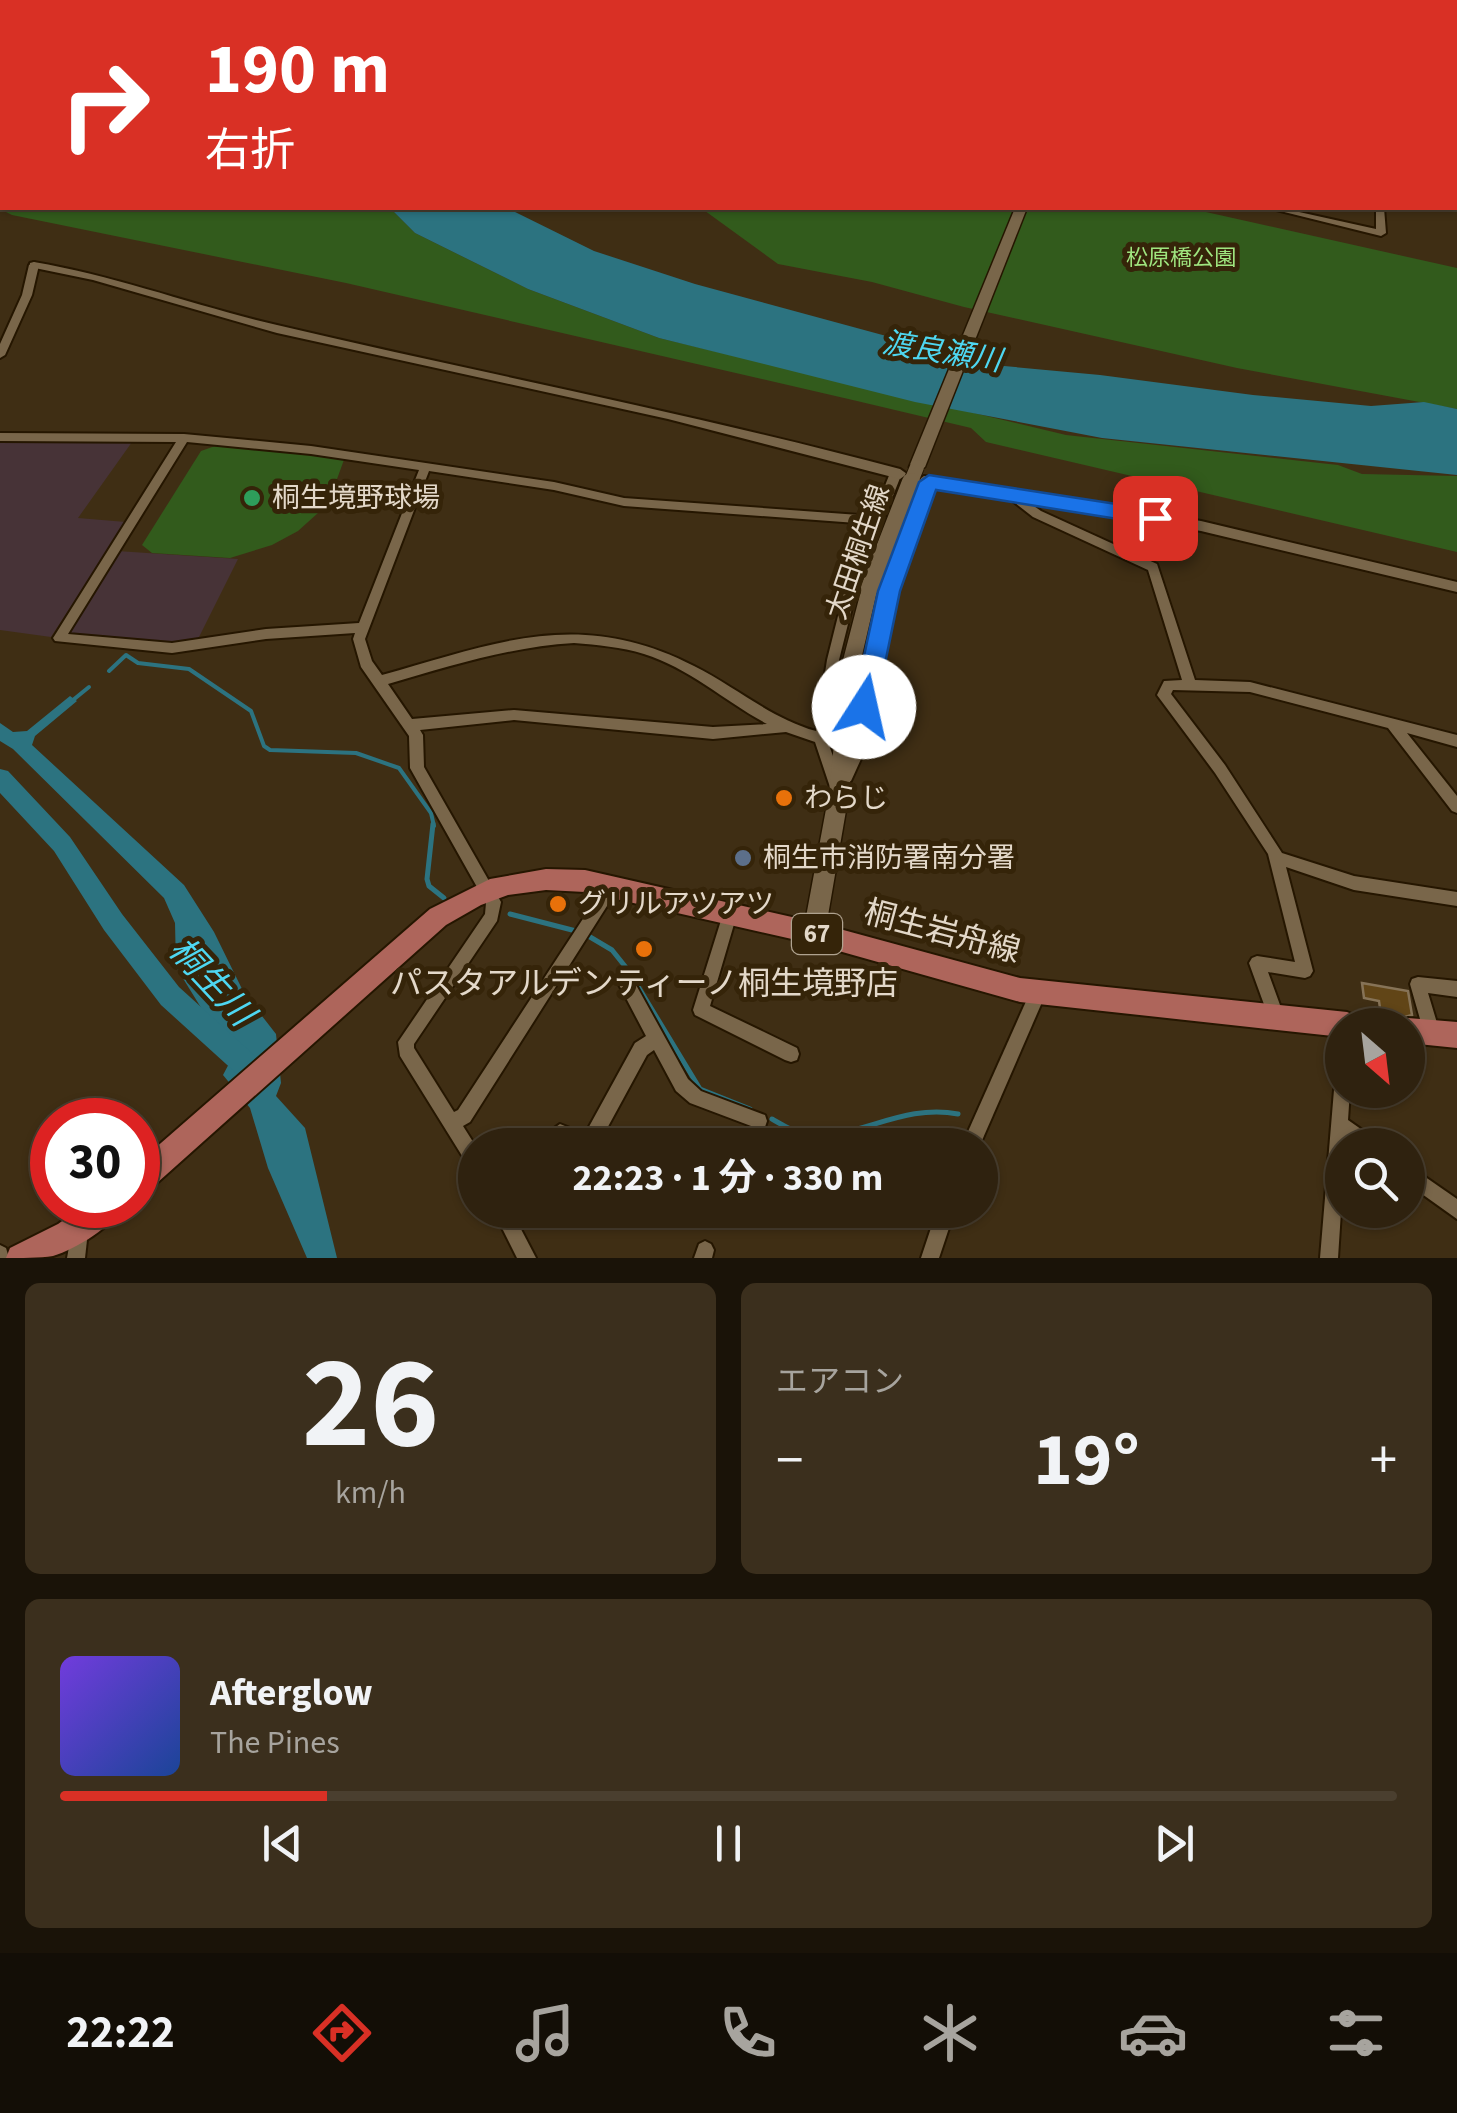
<!DOCTYPE html>
<html lang="ja">
<head>
<meta charset="utf-8">
<style>
	body { margin:0; font-family:"Source Sans 3","Noto Sans JP",sans-serif; background:#3b2f1d; color:#f1f3f6; height:100vh; display:flex; flex-direction:column; font-size:38px; white-space:nowrap }
	* { box-sizing:border-box; margin:0 }
	p { font-size:32px; color:#a7a49e }
	.icon { flex:none; width:55px; height:55px; fill:none; stroke:currentColor; stroke-width:2; stroke-linecap:round; stroke-linejoin:round }
	.map { position:relative; height:1258px; overflow:hidden }
	.details { display:flex; flex-direction:column; gap:25px; padding:25px; background:#1a1308; flex:1 }
	.details>* { flex:none }
	.top-card { position:absolute; left:0px; top:0px; width:1458px; height:210px; box-shadow:0 2px 8px #0004,0 0 0 2px #4a3f2f; background:#d93025; color:#fff; overflow:hidden }
	.needle { width:65px; rotate:152deg }
	.buttons { position:absolute; left:1325px; top:1008px; display:grid; gap:20px }
	.buttons a { display:grid; place-items:center; width:100px; height:100px; border-radius:50%; background:#2f220f; box-shadow:0 2px 8px #0004,0 0 0 2px #4a3f2f; font-size:50px }
	.speed { position:absolute; left:30px; top:1098px; display:flex; gap:20px; font-size:50px; font-weight:700; text-align:center }
	.speed>* { display:grid; place-content:center; width:130px; height:130px; border-radius:50%; background:#2f220f; box-shadow:0 2px 8px #0004,0 0 0 2px #4a3f2f; line-height:1 }
	.speed .limit { border:15px solid #d22; background:#fff; color:#111 }
	.pin { position:absolute; display:grid; place-items:center; width:85px; height:85px; color:#fff; margin:-42px; border-radius:20px; box-shadow:0 5px 15px #0006 }
	.me { position:absolute; width:110px; margin:-55px; rotate:10deg; stroke-linejoin:round; filter:drop-shadow(0 0 8px #0008) }
	.turn { display:flex; align-items:center; gap:35px; height:210px; padding:0 40px; font-size:45px }
	.turn .icon { width:130px; height:130px; stroke-width:2.5 }
	.turn b { display:block; font-size:70px; line-height:85px }
	.big { font-size:75px; font-weight:700; line-height:1.1 }
	.details .card { flex:1; display:flex; flex-direction:column; justify-content:center; gap:15px; min-width:0; padding:0 35px; border-radius:15px; background:#3b2f1d }
	.details .dial { align-items:center; gap:0 }
	.dial b { font-size:130px; line-height:1 }
	.song { display:flex; align-items:center; gap:30px }
	.cover { width:120px; height:120px; border-radius:15px; background:linear-gradient(135deg,hsl(260 70% 55%),hsl(220 70% 35%)) }
	.played { height:10px; border-radius:5px; background:linear-gradient(90deg,#d93025 20%,#4a3f2f 20%) }
	.keys { display:flex; justify-content:space-around; direction:ltr }
	.heat { display:flex; justify-content:space-between; align-items:center; font-size:55px; direction:ltr }
	.details .tiles { flex:1; display:grid; gap:25px; grid-template-columns:1fr 1fr }
	.card:last-child { grid-column:span 2 }
	.trip { position:absolute; left:458px; top:1128px; width:540px; height:100px; border-radius:50px; background:#2f220f; box-shadow:0 2px 8px #0004,0 0 0 2px #4a3f2f; font-weight:700; line-height:100px; text-align:center }
	.tab-bar { display:flex; height:160px; justify-content:space-around; align-items:center; background:#130e06; color:#a7a49e }
	.tab-bar .icon { width:70px; height:70px }
	.tab-bar .on { color:#d93025 }
	.tab-bar b { font-size:45px; color:#f1f3f6 }
	.map>svg:first-child { display:block }
</style>
</head>
<body>
<div class="map">
<svg width="1457" height="1258" viewBox="0 0 1457 1258">
	<rect width="100%" height="100%" fill="#3f2e14"/>
	<!-- industrial -->
	<g fill="#473337">
		<polygon points="0,440 132,442 78,518 126,522 51,637 0,630"/>
		<polygon points="117,551 238,559 197,641 169,643 69,634 67,631"/>
	</g>
	<!-- green -->
	<g fill="#325b1c">
		<polygon points="0,149 2,208 390,208 415,233 528,289 659,338 1066,435 1338,465 1362,474 1457,476 1457,552 986,442 971,428 857,401 346,283 12,215 0,209"/>
		<polygon points="701,208 1188,208 1457,268 1457,409 1237,368 964,307 872,282 778,264"/>
		<polygon points="218,445 345,457 328,504 298,531 272,545 230,558 152,553 142,545 201,451"/>
	</g>
	<!-- water -->
	<g fill="#2c7380">
		<polygon points="390,208 507,208 594,251 695,284 993,365 1100,375 1253,395 1371,406 1424,402 1457,409 1457,475 1102,438 915,402 768,365 659,338 528,289 415,233"/>
		<polygon points="70,696 77,701 35,736 32,745 184,885 214,932 244,993 276,1034 281,1083 276,1096 305,1128 337,1258 307,1258 268,1168 250,1108 223,1075 232,1058 176,967 175,923 164,898 13,749 0,741 0,723 13,732 27,731"/>
	</g>
	<g fill="none" stroke-linecap="round" stroke-linejoin="round">
		<!-- stream-far1 -->
		<g stroke="#2c7380" stroke-width="4">
			<polyline points="109,671 126,655 138,663 189,669 251,711 264,746 270,750 356,753 399,768 431,813 434,826"/>
			<polyline points="73,700 89,687"/>
		</g>
		<!-- stream -->
		<g stroke="#2c7380" stroke-width="5">
			<polyline points="433,824 427,879 429,886 444,898"/>
			<polyline points="510,914 576,931"/>
			<polyline points="585,934 612,950 628,970 700,1089 750,1109"/>
			<path d="M772 1119C781 1124 791 1131 801 1133 851 1145 899 1102 958 1114"/>
		</g>
		<!-- river -->
		<polygon fill="#2c7380" fill-rule="evenodd" points="0,769 8,771 70,837 122,914 179,987 254,1055 258,1064 254,1073 245,1077 236,1073 161,1005 104,930 54,851 0,793"/>
	</g>
	<!-- building -->
	<polygon fill="#614517" stroke="#867357" stroke-width="2.5" points="1362,983 1408,991 1412,1015 1401,1018 1381,1015 1379,1001 1364,998"/>
	<g fill="none" stroke-linecap="round" stroke-linejoin="round">
		<!-- minor casing -->
		<g stroke="#251600" stroke-width="4">
			<g id="minor">
				<polygon points="39,0 55,0 59,2 45,2"/>
				<polygon points="527,0 534,0 532,2 526,2"/>
				<polygon points="592,0 600,0 597,2 590,2"/>
				<polygon points="716,0 724,0 722,2 715,2"/>
				<polygon points="917,0 931,0 935,2 922,2"/>
				<polygon points="1090,0 1098,0 1101,2 1093,2"/>
				<polygon points="1426,0 1432,0 1434,2 1427,2"/>
				<rect x="1455" y="108" width="2" height="5"/>
				<polygon points="1268,208 1281,208 1376,229 1376,208 1384,208 1386,233 1381,236"/>
				<polygon points="34,262 39,265 32,295 5,355 0,358 0,344 22,295 29,265"/>
				<path d="M0 433 184 434 311 446 554 482 624 498 873 516 890 473 892 470H900L902 473 858 584 839 660 829 734 847 737 849 741 847 745 842 747 829 745 840 776 852 748 883 591 923 482 929 478 935 482 895 591 866 748 851 781 846 783 841 781 843 786 841 790 836 792 831 790 815 742 786 732 713 739 514 720 420 730 423 735 424 767 501 902 497 921 414 1044V1048L454 1112 458 1110 607 882 612 880 617 882 619 887 470 1122 463 1126 475 1145V1170L469 1167 400 1056 398 1042 485 914 486 903 410 768 409 736 361 667 353 639 355 633 266 639 172 653 55 641 53 638 55 635 176 442 0 441ZM187 442 311 454 419 470 359 623 266 629 172 643 68 634ZM429 471 554 490 624 506 870 524 846 584 827 660 816 731C770 718 736 687 694 666 580 607 496 643 382 675L372 661 365 639ZM574 643C598 645 621 647 644 654 689 668 726 702 767 724L713 727 514 710 412 719 388 684C450 666 509 647 574 643Z"/>
				<polygon points="1014,492 1041,511 1157,564 1195,680 1250,682 1457,735 1457,747 1407,733 1457,796 1457,813 1452,811 1388,728 1250,692 1173,690 1171,694 1225,765 1282,853 1354,876 1457,892 1457,906 1354,890 1286,867 1313,971 1310,976 1305,978 1268,972 1284,1016 1282,1021 1276,1024 1270,1021 1249,963 1252,958 1257,956 1295,962 1268,854 1215,773 1157,695 1164,681 1182,680 1148,570 1033,517 1010,499 1008,496 1010,493"/>
				<polygon points="730,907 735,909 737,914 710,1006 797,1048 799,1054 797,1060 791,1062 785,1060 695,1015 693,1010 723,914 725,909"/>
				<polygon points="624,972 630,974 688,1079 701,1091 765,1115 767,1121 765,1127 759,1129 690,1103 676,1091 654,1050 647,1055 598,1145 569,1145 562,1142 558,1145 536,1145 539,1139 560,1124 585,1134 635,1043 646,1036 616,979 618,974"/>
				<polygon points="1418,977 1457,981 1457,997 1428,993 1440,1033 1438,1039 1432,1041 1426,1039 1424,1033 1410,984 1412,979"/>
				<polygon points="1038,985 1044,988 1046,993 980,1145 962,1145 1032,988"/>
				<polygon points="1342,1082 1342,1090 1350,1090 1348,1120 1375,1139 1378,1145 1355,1145 1347,1139 1346,1145 1342,1145 1342,1196 1338,1258 1320,1258 1334,1090 1336,1084"/>
				<polygon points="1408,1165 1457,1199 1457,1219 1408,1184"/>
				<polygon points="493,1210 511,1210 536,1258 517,1258"/>
				<polygon points="937,1210 955,1210 939,1258 921,1258"/>
				<polygon points="79,1222 85,1225 88,1231 85,1258 67,1258 73,1225"/>
				<polygon points="705,1241 711,1244 714,1250 712,1258 694,1258 699,1244"/>
				<polygon points="0,1245 6,1248 9,1258 0,1258"/>
			</g>
		</g>
		<!-- tertiary casing -->
		<g stroke="#251600" stroke-width="4">
			<g id="tertiary">
				<polygon points="671,0 688,0 690,2 675,2"/>
				<path d="M34 262C117 276 195 306 277 325 485 374 694 414 900 469L907 474 900 479 668 419 277 333 93 280 30 267V263Z"/>
				<polygon points="924,476 1201,521 1457,582 1457,592 1201,531 919,484 917,481"/>
			</g>
		</g>
		<!-- secondary casing -->
		<g stroke="#251600" stroke-width="3">
			<g id="secondary">
				<polygon points="1013,0 1023,0 1024,2 1014,2"/>
				<polygon points="1015,208 1027,208 925,467 917,472 912,471 909,467"/>
				<polygon points="870,581 878,587 860,664 849,793 825,933 822,940 814,943 806,940 803,933 829,793 842,664 862,587"/>
			</g>
		</g>
		<!-- primary casing -->
		<g stroke="#251600" stroke-width="4">
			<g id="primary">
				<polygon points="546,869 585,870 814,922 1020,978 1347,1012 1356,1016 1360,1025 1342,1025 1342,1037 1020,1002 814,944 585,892 546,890 508,895 481,905 446,925 148,1191 138,1195 138,1163 430,909 490,879"/>
				<polygon points="1408,1018 1457,1022 1457,1048 1408,1043 1408,1025 1398,1025"/>
				<path d="M85 1205H123C114 1226 76 1249 53 1256 40 1258 20 1258 6 1258L10 1248 58 1224Z"/>
			</g>
		</g>
		<!-- trunk casing -->
		<g stroke="#251600" stroke-width="4">
			<g id="trunk">
				<polygon points="1333,0 1368,0 1369,1 1336,2"/>
				<polygon points="1387,0 1419,0 1421,2 1390,2"/>
				<rect x="1455" y="8" width="2" height="6"/>
			</g>
		</g>
		<!-- minor -->
		<use href="#minor" fill="#79664a" fill-rule="evenodd"/>
		<!-- tertiary -->
		<use href="#tertiary" fill="#79664a" fill-rule="evenodd"/>
		<!-- secondary -->
		<use href="#secondary" fill="#79664a" fill-rule="evenodd"/>
		<!-- primary -->
		<use href="#primary" fill="#ae655b" fill-rule="evenodd"/>
		<!-- trunk -->
		<use href="#trunk" fill="#c06461" fill-rule="evenodd"/>
		<!-- secondary-bridge-far1 casing -->
		<g stroke="#251600" stroke-width="16" stroke-linecap="butt">
			<polyline id="secondary-bridge-far1" points="910,484 917,467"/>
		</g>
		<!-- secondary-bridge casing -->
		<g stroke="#251600" stroke-width="21" stroke-linecap="butt">
			<polyline id="secondary-bridge" points="870,587 911,482"/>
		</g>
		<!-- secondary-bridge-far1 -->
		<use href="#secondary-bridge-far1" stroke="#79664a" stroke-width="14"/>
		<!-- secondary-bridge -->
		<use href="#secondary-bridge" stroke="#79664a" stroke-width="18"/>
	</g>
	<!-- route -->
	<polygon fill="#1a73e8" stroke="#114b97" stroke-width="2.5" points="929,475 1155,510 1166,518 1155,525 936,490 900,591 876,707 873,714 856,714 853,707 878,591 919,482"/>
	<!-- markers -->
	<circle fill="#2e9e5b" stroke="#352409" stroke-width="4" cx="252" cy="498" r="10"/>
	<g fill="#e8710a" stroke="#352409" stroke-width="4">
		<circle cx="784" cy="798" r="10"/>
		<circle cx="558" cy="904" r="10"/>
		<circle cx="644" cy="949" r="10"/>
	</g>
	<circle fill="#5c6f8a" stroke="#352409" stroke-width="4" cx="743" cy="858" r="10"/>
	<g text-anchor="middle" dominant-baseline="central" stroke-width="10" stroke-linejoin="round" paint-order="stroke">
		<!-- far-park labels -->
		<g font-size="22" fill="#9fe57f" stroke="#352409">
			<text x="1181" y="258">松原橋公園</text>
		</g>
		<!-- shield labels -->
		<rect fill="#352409" stroke="#afa28f" stroke-width="2.5" x="792" y="914" width="50" height="40" rx="8"/>
		<g font-size="25" font-weight="bold" fill="#e3d8c9">
			<text x="817" y="934">67</text>
		</g>
		<!-- poi labels -->
		<g font-size="28" fill="#e3d8c9" stroke="#352409" text-anchor="start">
			<text x="272" y="498">桐生境野球場</text>
			<text x="804" y="798">わらじ</text>
			<text x="763" y="858">桐生市消防署南分署</text>
			<text x="578" y="904">グリルアツアツ</text>
		</g>
		<!-- street labels -->
		<g font-size="28" fill="#e3d8c9" stroke="#352409">
			<text transform="translate(858 552) rotate(-71)">太田桐生線</text>
		</g>
		<!-- water labels -->
		<g font-size="30" font-style="italic" fill="#4ed7f1" stroke="#352409">
			<text transform="translate(942 352) rotate(9)">渡良瀬川</text>
		</g>
		<!-- near-street labels -->
		<g font-size="32" fill="#e3d8c9" stroke="#352409">
			<text transform="translate(942 932) rotate(15)">桐生岩舟線</text>
		</g>
		<!-- near-poi labels -->
		<g font-size="32" fill="#e3d8c9" stroke="#352409">
			<text x="644" y="984">パスタアルデンティーノ桐生境野店</text>
		</g>
		<!-- near-water labels -->
		<g font-size="35" font-style="italic" fill="#4ed7f1" stroke="#352409">
			<text transform="translate(211 982) rotate(47)">桐生川</text>
		</g>
	</g>
</svg>
<div class="buttons">
<a><svg class="needle" viewBox="-14 -14 28 28"><path d="M0-13l5 13h-10z" fill="#e53935"/><path d="M0 13l5-13h-10z" fill="#a7a49e"/></svg></a>
<a><svg class="icon" aria-label="search" viewBox="0 0 24 24"><circle cx="10" cy="10" r="6"/><path d="M15 15l6 6"/></svg></a>
</div>
<div class="speed"><div class="limit">30</div></div>
<div class="pin" style="left:1155px;top:518px;background:#d93025"><svg class="icon" aria-label="arrive" viewBox="0 0 24 24"><path d="M6 21V4h12l-3 4 3 4H6"/></svg></div>
<svg class="me" style="left:864px;top:707px" viewBox="-20 -20 40 40"><circle r="19" fill="#fff"/><path d="M0-13L10 11 0 6-10 11z" fill="#1a73e8"/></svg>
<div class="trip">22:23 · 1 分 · 330 m</div>
<div class="top-card">
<div class="turn"><svg class="icon" aria-label="right" viewBox="0 0 24 24"><path d="M7 20v-9h11M14 6l5 5-5 5"/></svg><div><b>190 m</b>右折</div></div>
</div>
</div>
<section class="details">
<div class="tiles">
<div class="card dial"><b>26</b><p>km/h</p></div>
<div class="card"><p>エアコン</p>
<div class="heat"><a>−</a><b class="big">19°</b><a>+</a></div>
</div>
<div class="card">
<div class="song"><i class="cover"></i><div><b>Afterglow</b><p>The Pines</p></div></div>
<div class="played"></div>
<div class="keys"><svg class="icon" aria-label="previous" viewBox="0 0 24 24"><path d="M18 5L8 12l10 7zM5 5v14"/></svg><svg class="icon" aria-label="pause" viewBox="0 0 24 24"><path d="M8 5v14M16 5v14"/></svg><svg class="icon" aria-label="next" viewBox="0 0 24 24"><path d="M6 5l10 7-10 7zM19 5v14"/></svg></div>
</div>
</div>
</section>
<nav class="tab-bar">
<b>22:22</b>
<svg class="icon on" aria-label="directions" viewBox="0 0 24 24"><path d="M12 3l9 9-9 9-9-9zM9 14v-3h6M13 9l2 2-2 2"/></svg>
<svg class="icon" aria-label="music" viewBox="0 0 24 24"><path d="M9 18V5l10-2v13"/><circle cx="6" cy="18" r="3"/><circle cx="16" cy="16" r="3"/></svg>
<svg class="icon" aria-label="phone" viewBox="0 0 24 24"><path d="M5 4h4l2 5-3 2q2 4 5 5l2-3 5 2v4C11 20 4 13 5 4z"/></svg>
<svg class="icon" aria-label="climate" viewBox="0 0 24 24"><path d="M12 3v18M4 7l16 10M4 17L20 7"/></svg>
<svg class="icon" aria-label="car" viewBox="0 0 24 24"><path d="M5 17H2v-5l4-1 3-4h7l3 4 3 1v5h-3M9 17h6M6 11h13"/><circle cx="7" cy="17" r="2"/><circle cx="17" cy="17" r="2"/></svg>
<svg class="icon" aria-label="filters" viewBox="0 0 24 24"><path d="M4 7h16M4 17h16"/><circle cx="9" cy="7" r="2"/><circle cx="15" cy="17" r="2"/></svg>
</nav>
</body>
</html>
